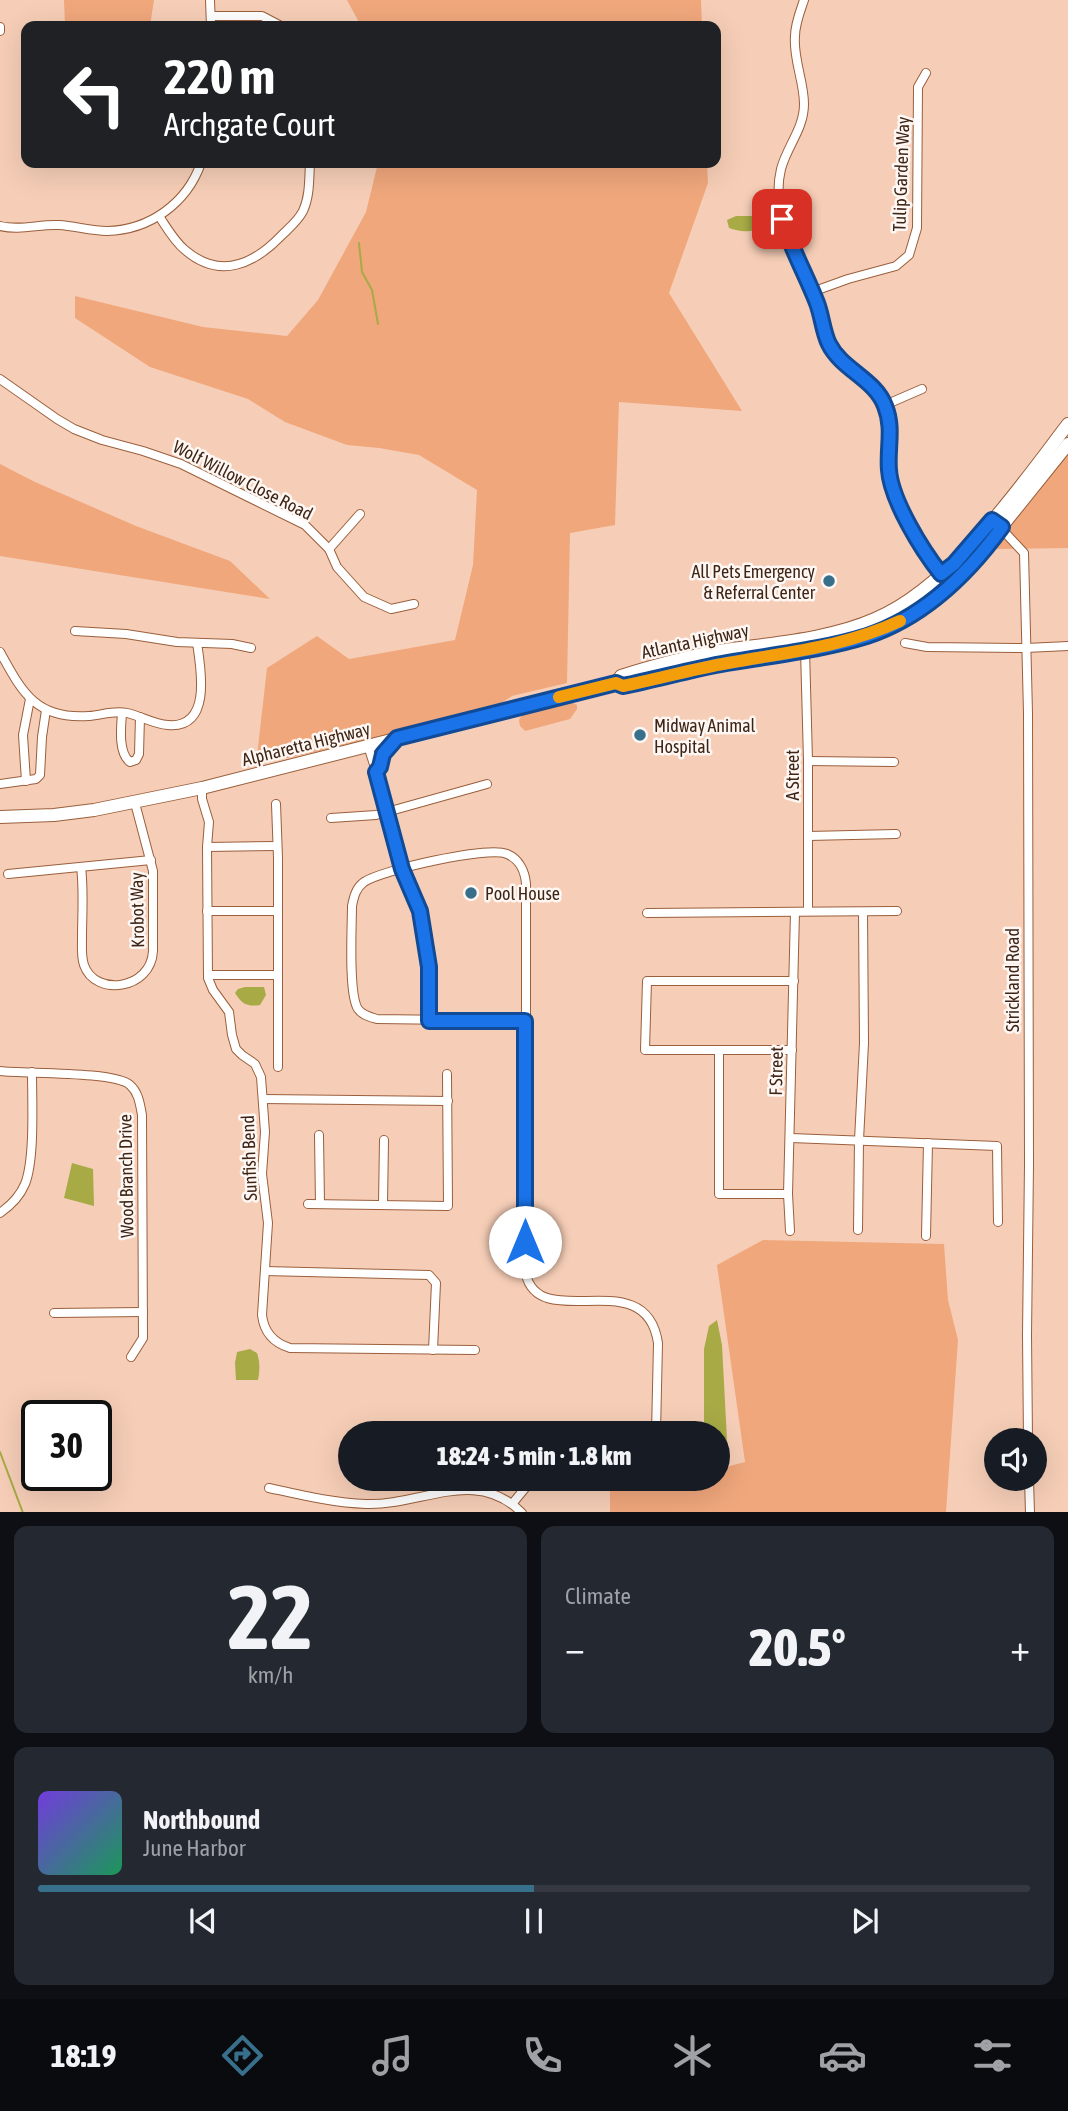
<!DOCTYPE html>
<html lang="en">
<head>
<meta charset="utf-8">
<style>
	body { margin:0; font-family:"Asap Condensed",sans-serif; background:#242831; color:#f1f3f6; height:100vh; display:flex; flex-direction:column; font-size:26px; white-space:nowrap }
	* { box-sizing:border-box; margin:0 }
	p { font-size:23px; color:#9ea1a6 }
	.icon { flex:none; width:38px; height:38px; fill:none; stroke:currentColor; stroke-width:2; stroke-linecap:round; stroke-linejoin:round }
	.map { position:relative; height:1512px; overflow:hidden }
	.panel { display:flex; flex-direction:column; gap:14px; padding:14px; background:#0d0f14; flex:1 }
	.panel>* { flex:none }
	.top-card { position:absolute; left:21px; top:21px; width:700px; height:147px; border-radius:14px; box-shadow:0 7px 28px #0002; background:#202124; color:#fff; overflow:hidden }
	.buttons { position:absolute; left:984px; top:1428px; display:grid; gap:14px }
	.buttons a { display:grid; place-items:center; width:63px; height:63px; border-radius:50%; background:#171b24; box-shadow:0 7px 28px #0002; font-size:35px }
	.speed { position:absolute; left:21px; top:1400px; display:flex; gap:14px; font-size:35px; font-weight:700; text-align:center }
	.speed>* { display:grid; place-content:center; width:91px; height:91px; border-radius:50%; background:#171b24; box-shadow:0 7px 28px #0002; line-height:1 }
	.speed .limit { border:4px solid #111; border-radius:10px; background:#fff; color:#111 }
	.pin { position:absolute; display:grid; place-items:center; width:60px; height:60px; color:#fff; margin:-30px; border-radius:14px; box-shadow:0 4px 10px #0006 }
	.me { position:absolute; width:77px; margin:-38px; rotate:0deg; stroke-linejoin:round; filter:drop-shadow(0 0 5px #0008) }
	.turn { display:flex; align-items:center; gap:24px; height:147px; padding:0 28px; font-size:32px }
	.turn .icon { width:91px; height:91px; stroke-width:2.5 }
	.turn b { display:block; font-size:49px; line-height:60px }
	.big { font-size:52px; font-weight:800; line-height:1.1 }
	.panel .tile { flex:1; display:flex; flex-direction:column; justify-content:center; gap:10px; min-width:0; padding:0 24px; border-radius:14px; background:#242831 }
	.panel .dial { align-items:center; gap:0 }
	.dial b { font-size:91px; line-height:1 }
	.song { display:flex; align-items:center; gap:21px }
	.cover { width:84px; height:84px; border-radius:10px; background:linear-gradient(135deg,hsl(260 70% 55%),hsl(150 70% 35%)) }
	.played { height:7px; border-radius:4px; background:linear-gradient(90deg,#38708b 50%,#363941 50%) }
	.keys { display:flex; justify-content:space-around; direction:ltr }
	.heat { display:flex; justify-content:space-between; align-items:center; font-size:38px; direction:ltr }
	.panel .tiles { flex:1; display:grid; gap:14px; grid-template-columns:1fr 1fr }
	.tile:last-child { grid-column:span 2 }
	.trip { position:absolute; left:338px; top:1421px; width:392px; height:70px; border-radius:35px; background:#171b24; box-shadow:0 7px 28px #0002; font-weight:800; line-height:70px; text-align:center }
	.tabs { display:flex; height:112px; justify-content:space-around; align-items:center; background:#090b0e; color:#9ea1a6 }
	.tabs .icon { width:49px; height:49px }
	.tabs .active { color:#38708b }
	.tabs b { font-size:32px; color:#f1f3f6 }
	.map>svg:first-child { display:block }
</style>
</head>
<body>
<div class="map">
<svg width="1068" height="1513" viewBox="0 0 1068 1513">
	<rect width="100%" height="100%" fill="#f6ceb7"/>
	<!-- green -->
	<g fill="#f0a77c">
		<polygon points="64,0 154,0 150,26 65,26"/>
		<polygon points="347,0 701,0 702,26 361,26"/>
		<polygon points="378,163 707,163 708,183 669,293 742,411 619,402 615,525 570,533 567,683 512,696 497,706 346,745 256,765 267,668 317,636 349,659 455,640 473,565 477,490 419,455 379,448 347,445 285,422 248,399 150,367 75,318 75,296 203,327 287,336 318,300 366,212"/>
		<polygon points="1068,449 1068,548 988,549"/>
		<polygon points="0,464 35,482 136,526 230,561 270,599 0,556"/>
		<polygon points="571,702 577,705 577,709 570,719 525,731 520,726 519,720 522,715"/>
		<polygon points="763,1240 944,1244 948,1300 958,1340 946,1512 610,1512 610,1479 670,1479 676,1483 686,1479 718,1479 718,1469 745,1462 717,1265"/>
	</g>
	<!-- water -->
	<g fill="#a7aa45">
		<path d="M736 216H756L766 222C757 233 742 233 729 228L727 220Z"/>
		<path d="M245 987H264L266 995 260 1005C247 1007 242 1004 235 993L238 989Z"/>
		<polygon points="72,1163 93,1169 94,1206 64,1198"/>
		<polygon points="717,1320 722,1345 728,1459 718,1460 718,1433 704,1433 704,1349 709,1326"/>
		<path d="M250 1349 257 1353C260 1362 260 1371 258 1380H236L235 1363 237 1352Z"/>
	</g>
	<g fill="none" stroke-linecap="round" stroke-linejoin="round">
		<!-- stream -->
		<g stroke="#a7aa45" stroke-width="2">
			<polyline points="359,243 362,272 372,290 378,324"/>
			<polyline points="0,1452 23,1513"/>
		</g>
		<!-- street casing -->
		<g stroke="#9a5f3c" stroke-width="10">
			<g id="street">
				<polyline points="210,0 211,26"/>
				<path d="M804 0C800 12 795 24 795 36 793 59 804 81 804 104 804 129 787 146 781 169 769 219 802 260 818 304 822 317 823 333 830 345 844 370 876 380 886 407 894 429 887 449 889 470 891 500 922 551 941 574"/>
				<polyline points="211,16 262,16 281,26"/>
				<polyline points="0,27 0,31"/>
				<path d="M159 216C167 228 174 241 185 250 220 280 254 264 281 236 289 228 298 221 303 211 310 196 309 179 310 163"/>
				<path d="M0 226C20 231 39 224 59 225 75 226 91 231 107 231 150 230 187 203 201 163"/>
				<polyline points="812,292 848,279 896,266 909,255 917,228 918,87 926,73"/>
				<polyline points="0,379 57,419 74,429 102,440 143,451 181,464 305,525 329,549 337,567 364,597 391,609 414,604"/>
				<polyline points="885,405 922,389"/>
				<polyline points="999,526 1024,553 1028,713 1029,1164 1027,1335 1028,1440"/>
				<polyline points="329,549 360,514"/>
				<polyline points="75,631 126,634 177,642 232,644 251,648"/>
				<polyline points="905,643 927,647 1026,648 1068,646"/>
				<polyline points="805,649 808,761 808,911"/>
				<path d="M0 652C22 692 36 720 89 716 102 715 114 710 127 713 141 716 153 724 168 725 212 729 201 669 197 643"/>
				<path d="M122 713C121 727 118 753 130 762L136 760 139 754 140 717"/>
				<polyline points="368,746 381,786 402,869 420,911 429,967 429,1021"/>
				<polyline points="808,761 894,762"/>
				<polyline points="26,781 23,735 30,699"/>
				<polyline points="0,784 36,779 40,775 42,737 46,710"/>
				<path d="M202 788V799L209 822 207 847 208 978 213 990 229 1012 232 1035 236 1049 242 1055 255 1064 261 1077 265 1132 262 1174 268 1223 262 1315C264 1333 274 1343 290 1348L475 1350"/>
				<polyline points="276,804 278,858 278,1067"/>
				<polyline points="331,818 376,815 487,784"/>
				<polyline points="808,836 896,834"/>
				<polyline points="207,847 277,846"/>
				<path d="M81 867C84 890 82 915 82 938 82 947 81 956 84 965 95 997 151 990 153 951V871L135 803"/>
				<polyline points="8,874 151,860"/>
				<polyline points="207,911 277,911"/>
				<polyline points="647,913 897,911"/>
				<polyline points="208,975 278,975"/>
				<path d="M525 1021 377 1019C370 1017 362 1015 358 1009 348 994 352 926 352 906 354 896 356 888 364 882 382 870 487 846 507 854 519 859 525 871 526 884V1275C541 1334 646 1262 658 1343L656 1433"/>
				<polyline points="719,1050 719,1194 788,1194"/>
				<polyline points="792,1050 645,1050 647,981 794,981"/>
				<path d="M0 1071C24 1074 115 1071 130 1085 139 1093 140 1105 142 1115L143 1338 131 1357"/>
				<polyline points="263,1099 448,1101"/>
				<polyline points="319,1135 320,1204"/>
				<polyline points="791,1138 997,1146 998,1222"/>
				<polyline points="308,1204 448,1206 447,1074"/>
				<polyline points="383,1204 384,1140"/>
				<path d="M0 1213C10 1206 20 1196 25 1184 35 1159 32 1101 32 1072"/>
				<polyline points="858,1230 859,1140 864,1043 863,912"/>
				<polyline points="790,1231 788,1194 795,912"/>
				<polyline points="926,1236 928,1143"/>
				<polyline points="265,1271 429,1275 436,1283 433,1350"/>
				<polyline points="54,1313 143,1312"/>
				<polyline points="1029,1479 1030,1513"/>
				<path d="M269 1488C301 1495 334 1503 366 1504 421 1506 476 1466 522 1513"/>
				<polyline points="512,1504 526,1487"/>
			</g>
		</g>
		<!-- primary casing -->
		<g stroke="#9a5f3c" stroke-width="14">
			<g id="primary">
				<path d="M616 683 621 676C653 666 685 657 719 651 770 643 827 640 875 619 951 587 1019 488 1068 424"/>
				<path d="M376 772C385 760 381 754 395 740"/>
				<polyline points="0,817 54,815 94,810 202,788 604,686 616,683 623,686 708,667 825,647 866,636 902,620 936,598 962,576 1068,444"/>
			</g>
		</g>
		<!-- street -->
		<use href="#street" stroke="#fff" stroke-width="8"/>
		<!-- primary -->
		<use href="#primary" stroke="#fff" stroke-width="12"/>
	</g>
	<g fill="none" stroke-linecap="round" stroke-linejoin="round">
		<!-- route casing -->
		<g stroke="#114b97" stroke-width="18">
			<path id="route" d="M525 1242V1021H429V967L420 911 402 869 376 772 380 767 383 754 397 738 604 686 616 683 623 686C658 679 692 669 727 663 773 655 822 650 867 636 924 617 968 574 1002 527L992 520 954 564 941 574C922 550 891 500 889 470 887 448 894 428 885 406 875 379 842 370 829 344 823 332 822 316 817 303 806 275 791 248 782 219"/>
		</g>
		<!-- route -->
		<use href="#route" stroke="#1a73e8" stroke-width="12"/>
		<!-- slow -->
		<path stroke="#f59e0b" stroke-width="12" d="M559 697 616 683 623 686C658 679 693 669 728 663 788 652 844 647 900 621"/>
	</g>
	<!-- markers -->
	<g fill="#38708b" stroke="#fef7f3" stroke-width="2.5">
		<circle cx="829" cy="581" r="7"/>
		<circle cx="640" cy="735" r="7"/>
		<circle cx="471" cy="893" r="7"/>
	</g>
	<g text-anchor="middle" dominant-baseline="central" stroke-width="5" stroke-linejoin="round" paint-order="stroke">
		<!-- street labels -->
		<g font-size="18" fill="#3e2516" stroke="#fef7f3">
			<text transform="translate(901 174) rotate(-88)">Tulip Garden Way</text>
			<text transform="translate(243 480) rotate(27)">Wolf Willow Close Road</text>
			<text transform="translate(695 641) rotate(-12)">Atlanta Highway</text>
			<text transform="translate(306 744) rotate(-14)">Alpharetta Highway</text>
			<text transform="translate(792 775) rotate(-90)">A Street</text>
			<text transform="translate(137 910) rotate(-91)">Krobot Way</text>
			<text transform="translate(1012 980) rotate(-90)">Strickland Road</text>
			<text transform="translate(776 1071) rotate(-89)">F Street</text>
			<text transform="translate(249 1158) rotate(-92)">Sunfish Bend</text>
			<text transform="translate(126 1176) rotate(-91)">Wood Branch Drive</text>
		</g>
		<!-- poi labels -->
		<g font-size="18" fill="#3e2516" stroke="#fef7f3" text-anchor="start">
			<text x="815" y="571" text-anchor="end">All Pets Emergency<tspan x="815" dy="21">&amp; Referral Center</tspan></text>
			<text x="654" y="725">Midway Animal<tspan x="654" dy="21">Hospital</tspan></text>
			<text x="485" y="893">Pool House</text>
		</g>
	</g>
</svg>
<div class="buttons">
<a><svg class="icon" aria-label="sound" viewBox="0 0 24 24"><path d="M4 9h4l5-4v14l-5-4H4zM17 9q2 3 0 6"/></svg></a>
</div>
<div class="speed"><div class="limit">30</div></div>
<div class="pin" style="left:782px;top:219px;background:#d93025"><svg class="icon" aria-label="arrive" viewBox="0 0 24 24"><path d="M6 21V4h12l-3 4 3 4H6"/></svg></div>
<svg class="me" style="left:525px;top:1242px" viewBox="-20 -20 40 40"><circle r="19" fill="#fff"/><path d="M0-13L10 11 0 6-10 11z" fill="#1a73e8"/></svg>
<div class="trip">18:24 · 5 min · 1.8 km</div>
<div class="top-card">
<div class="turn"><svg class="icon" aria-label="left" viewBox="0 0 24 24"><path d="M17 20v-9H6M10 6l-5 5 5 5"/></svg><div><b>220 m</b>Archgate Court</div></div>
</div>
</div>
<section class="panel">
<div class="tiles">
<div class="tile dial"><b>22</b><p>km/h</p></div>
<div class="tile"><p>Climate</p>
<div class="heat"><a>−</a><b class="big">20.5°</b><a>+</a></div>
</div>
<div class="tile">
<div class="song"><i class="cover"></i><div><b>Northbound</b><p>June Harbor</p></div></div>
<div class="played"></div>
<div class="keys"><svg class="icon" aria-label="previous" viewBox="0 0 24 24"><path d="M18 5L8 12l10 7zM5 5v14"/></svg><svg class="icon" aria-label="pause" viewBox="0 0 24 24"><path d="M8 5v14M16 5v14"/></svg><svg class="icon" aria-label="next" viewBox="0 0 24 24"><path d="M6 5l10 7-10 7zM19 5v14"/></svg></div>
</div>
</div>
</section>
<nav class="tabs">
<b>18:19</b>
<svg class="icon active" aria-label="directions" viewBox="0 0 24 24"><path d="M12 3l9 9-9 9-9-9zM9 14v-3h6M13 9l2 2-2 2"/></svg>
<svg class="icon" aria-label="music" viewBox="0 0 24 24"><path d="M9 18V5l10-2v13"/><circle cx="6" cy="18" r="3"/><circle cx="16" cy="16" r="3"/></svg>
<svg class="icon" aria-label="phone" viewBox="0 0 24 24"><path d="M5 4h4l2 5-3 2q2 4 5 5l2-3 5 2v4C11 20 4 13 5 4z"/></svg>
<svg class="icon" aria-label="climate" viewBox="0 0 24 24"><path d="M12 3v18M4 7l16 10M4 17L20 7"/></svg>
<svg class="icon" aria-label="car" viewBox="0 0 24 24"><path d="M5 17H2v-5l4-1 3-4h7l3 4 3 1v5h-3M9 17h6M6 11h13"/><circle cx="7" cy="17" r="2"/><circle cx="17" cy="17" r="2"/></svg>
<svg class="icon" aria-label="filters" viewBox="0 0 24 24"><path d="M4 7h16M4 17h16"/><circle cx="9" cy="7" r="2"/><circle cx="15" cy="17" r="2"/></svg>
</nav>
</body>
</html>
